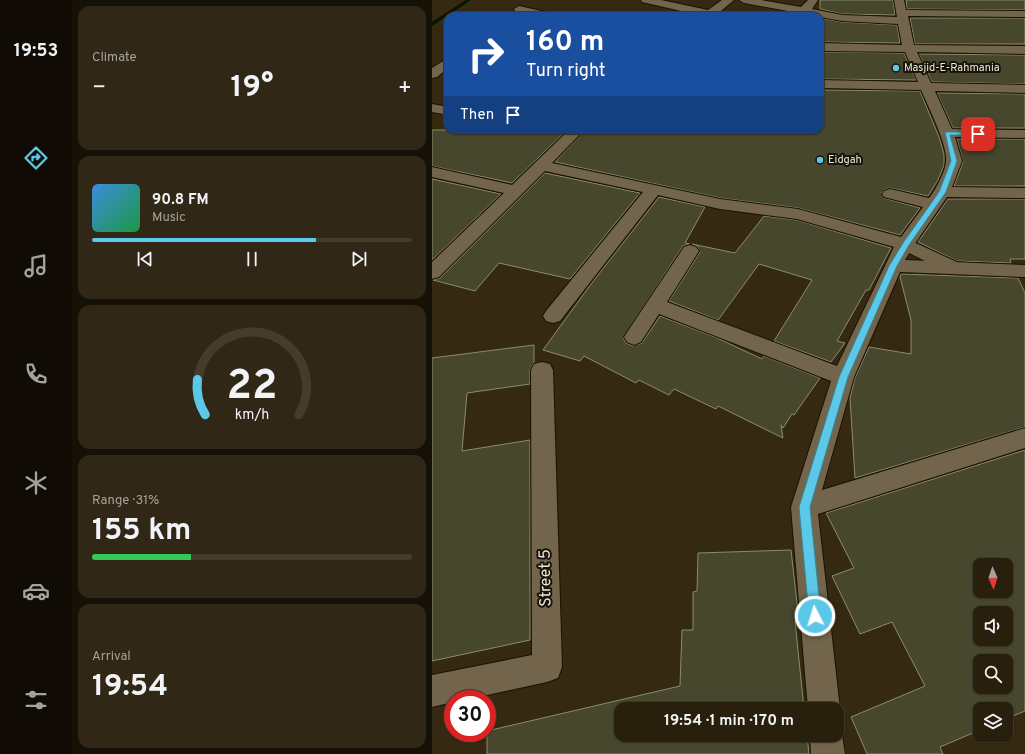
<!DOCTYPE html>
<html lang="en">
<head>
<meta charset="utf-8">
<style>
	body { margin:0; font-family:Overpass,sans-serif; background:#302716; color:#f1f3f6; height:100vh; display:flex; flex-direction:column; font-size:15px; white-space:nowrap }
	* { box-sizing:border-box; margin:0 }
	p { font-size:13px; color:#a5a29d }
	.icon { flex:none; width:22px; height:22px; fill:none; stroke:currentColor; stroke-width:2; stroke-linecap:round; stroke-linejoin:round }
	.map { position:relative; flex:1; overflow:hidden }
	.drawer { display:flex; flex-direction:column; gap:6px; padding:6px; background:#161107; width:360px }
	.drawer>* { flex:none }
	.guide { position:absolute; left:12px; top:12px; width:380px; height:122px; border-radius:12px; box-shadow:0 1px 3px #0004,0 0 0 1px #443d2e; background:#1a4fa0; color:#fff; overflow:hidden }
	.needle { width:26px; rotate:177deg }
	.controls { position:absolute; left:541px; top:558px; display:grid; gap:8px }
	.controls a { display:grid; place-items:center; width:40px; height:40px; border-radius:8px; background:#281f0d; box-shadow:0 1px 3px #0004,0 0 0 1px #443d2e; font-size:20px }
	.speed { position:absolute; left:12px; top:690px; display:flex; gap:8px; font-size:20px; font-weight:700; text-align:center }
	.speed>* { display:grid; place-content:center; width:52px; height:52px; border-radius:50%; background:#281f0d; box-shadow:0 1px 3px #0004,0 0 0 1px #443d2e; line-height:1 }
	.speed .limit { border:6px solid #d22; background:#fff; color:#111 }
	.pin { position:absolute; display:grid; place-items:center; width:34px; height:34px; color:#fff; margin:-17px; border-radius:8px; box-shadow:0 2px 6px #0006 }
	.me { position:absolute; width:44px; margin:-22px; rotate:355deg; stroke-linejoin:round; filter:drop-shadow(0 0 3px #0008) }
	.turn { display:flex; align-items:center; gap:14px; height:84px; padding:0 16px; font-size:18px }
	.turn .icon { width:52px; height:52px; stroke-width:2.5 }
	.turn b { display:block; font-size:28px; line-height:34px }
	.then { display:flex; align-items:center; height:38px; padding:0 16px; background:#0003; gap:8px; font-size:15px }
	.big { font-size:30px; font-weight:700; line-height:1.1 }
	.drawer .tile { flex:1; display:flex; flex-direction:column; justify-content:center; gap:6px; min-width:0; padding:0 14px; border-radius:12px; background:#302716 }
	.drawer .dial { align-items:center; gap:0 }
	.dial svg { height:104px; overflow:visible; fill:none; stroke:#443d2e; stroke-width:7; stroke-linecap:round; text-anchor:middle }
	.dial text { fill:#f1f3f6; stroke:none }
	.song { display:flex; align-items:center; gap:12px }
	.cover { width:48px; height:48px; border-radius:6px; background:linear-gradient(135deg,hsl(210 70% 55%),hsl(140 70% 35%)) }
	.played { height:4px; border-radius:2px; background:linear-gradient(90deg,#5ac8e6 70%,#443d2e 70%) }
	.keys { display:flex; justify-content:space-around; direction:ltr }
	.heat { display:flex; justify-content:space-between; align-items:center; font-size:22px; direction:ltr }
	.charge { height:6px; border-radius:3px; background:linear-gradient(90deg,#34c759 31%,#443d2e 0) }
	.trip { position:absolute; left:182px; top:702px; width:230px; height:40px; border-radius:12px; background:#281f0d; box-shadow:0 1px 3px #0004,0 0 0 1px #443d2e; font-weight:700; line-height:40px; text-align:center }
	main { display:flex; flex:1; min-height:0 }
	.tab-bar { display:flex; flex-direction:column; width:72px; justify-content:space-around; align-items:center; background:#100c05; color:#a5a29d }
	.tab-bar .icon { width:28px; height:28px }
	.tab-bar .active { color:#5ac8e6 }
	.tab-bar b { font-size:18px; color:#f1f3f6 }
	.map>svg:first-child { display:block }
</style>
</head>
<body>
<main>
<nav class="tab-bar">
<b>19:53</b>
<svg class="icon active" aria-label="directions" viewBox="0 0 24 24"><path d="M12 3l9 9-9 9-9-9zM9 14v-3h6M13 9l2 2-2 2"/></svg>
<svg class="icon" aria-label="music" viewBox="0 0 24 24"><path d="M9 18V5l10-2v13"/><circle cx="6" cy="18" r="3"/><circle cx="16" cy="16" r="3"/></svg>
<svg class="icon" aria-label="phone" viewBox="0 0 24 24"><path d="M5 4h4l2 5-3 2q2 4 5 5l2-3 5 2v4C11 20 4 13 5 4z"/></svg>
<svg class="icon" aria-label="climate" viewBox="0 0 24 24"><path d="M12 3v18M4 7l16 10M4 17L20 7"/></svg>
<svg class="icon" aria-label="car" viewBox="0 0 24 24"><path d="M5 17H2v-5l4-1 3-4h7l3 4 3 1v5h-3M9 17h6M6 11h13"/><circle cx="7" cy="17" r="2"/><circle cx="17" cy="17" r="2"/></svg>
<svg class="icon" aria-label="filters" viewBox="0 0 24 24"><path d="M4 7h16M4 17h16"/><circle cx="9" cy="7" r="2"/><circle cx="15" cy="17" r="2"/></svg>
</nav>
<section class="drawer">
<div class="tile"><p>Climate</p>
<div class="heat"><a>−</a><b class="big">19°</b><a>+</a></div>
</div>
<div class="tile">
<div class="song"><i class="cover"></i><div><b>90.8 FM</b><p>Music</p></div></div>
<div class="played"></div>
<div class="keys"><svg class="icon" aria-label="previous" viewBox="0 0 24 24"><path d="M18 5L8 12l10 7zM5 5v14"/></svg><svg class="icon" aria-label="pause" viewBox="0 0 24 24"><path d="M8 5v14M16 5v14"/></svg><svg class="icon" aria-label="next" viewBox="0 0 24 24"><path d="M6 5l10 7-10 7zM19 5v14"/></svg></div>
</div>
<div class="tile dial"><svg viewBox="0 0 100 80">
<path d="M14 69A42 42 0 1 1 86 69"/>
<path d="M14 69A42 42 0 0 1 8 42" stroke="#5ac8e6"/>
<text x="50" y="56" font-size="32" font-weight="700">22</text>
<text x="50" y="72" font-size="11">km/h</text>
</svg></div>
<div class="tile"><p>Range · 31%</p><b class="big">155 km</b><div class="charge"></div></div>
<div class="tile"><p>Arrival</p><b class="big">19:54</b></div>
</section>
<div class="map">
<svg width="593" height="754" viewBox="0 0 593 754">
	<rect width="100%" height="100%" fill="#352911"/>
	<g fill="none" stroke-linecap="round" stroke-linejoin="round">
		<!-- stream -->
		<polygon fill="#051501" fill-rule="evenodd" points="34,0 39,0 0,26 0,22"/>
	</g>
	<!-- building -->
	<g fill="#46472d" stroke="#8a8c6f" fill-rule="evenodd">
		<polygon points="388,0 461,0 463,15 410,14 388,9"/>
		<polygon points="474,0 593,0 593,10 475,9"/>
		<polygon points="388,18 410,22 465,25 468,43 388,42"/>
		<polygon points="478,18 593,18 593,44 483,44"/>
		<polygon points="388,52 472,53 484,80 388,79"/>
		<polygon points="487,54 593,55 593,84 500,82"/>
		<polygon points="388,90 488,91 507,137 512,154 512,165 506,180 496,196 458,188 452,190 449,193 452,198 488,208 468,235 366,208 288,198 123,162 153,130 388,130"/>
		<polygon points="505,93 593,94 593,128 521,128"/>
		<polygon points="0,130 135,130 80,183 0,166"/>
		<polygon points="525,139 593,139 593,186 522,186 531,162"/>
		<polygon points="113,173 208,193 138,279 67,263 43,291 1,280 8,278"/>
		<polygon points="0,179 69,194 0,260"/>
		<polygon points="227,197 273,207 253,243 258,244 251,246 191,338 194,343 201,346 210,343 228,316 283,337 330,359 332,356 388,378 362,415 360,414 351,428 349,425 351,438 286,406 284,409 242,389 237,395 207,380 204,383 152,356 148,361 111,350 159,284"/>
		<polygon points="516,199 593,199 593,259 578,259 579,263 525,261 486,242"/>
		<polygon points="332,216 365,220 459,248 437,290 434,290 405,341 413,343 399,362 342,341 380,280 327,264 286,320 237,301 268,252 265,246 260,244 303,253"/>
		<polygon points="469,274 586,278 593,293 593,427 423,478 418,398 423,378 437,347 479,354 479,320 468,277"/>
		<polygon points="102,345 102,362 98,370 98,384 35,393 30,451 98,440 98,640 0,661 0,358"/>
		<path d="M593 450V711L574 719V709H548V730L508 747 511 754H435L419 717 493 686 460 622 428 634 400 576 422 568 394 513ZM548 565H574V591H548ZM548 613H574V639H548ZM548 661H574V687H548Z"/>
		<polygon points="359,550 367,621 363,621 372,709 189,709 189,735 375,735 377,754 55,754 55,731 248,686 250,630 261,630 261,592 265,591 266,553"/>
	</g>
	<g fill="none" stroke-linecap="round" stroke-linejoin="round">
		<!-- pedestrian casing -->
		<g stroke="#1c1100" stroke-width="2">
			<polygon id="pedestrian" points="473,238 529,264 531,268 529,272 522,274 515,272 467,248 464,244 467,240"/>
		</g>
		<!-- minor casing -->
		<g stroke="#1c1100" stroke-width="2">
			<g id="minor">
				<polygon points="209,0 229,0 276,10 290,0 302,0 283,16 271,16 210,2"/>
				<path d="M307 0H329L369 7 376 0H386L380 9 410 15 465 17 462 0H472L474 10 593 11V17L476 16 482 45 593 46V54L485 52 499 83 593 85V93L503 91 520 129 593 130V138L523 137 530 161 520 187 593 188V198L515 197 482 245 473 260 593 265V277L468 272 422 377 390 490 593 428V448L386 514 408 709 405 716V709H376L359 507 399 381 227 314 209 342 202 345 195 342 192 337 252 247 258 245 264 247 267 251 235 302 405 366 462 247 365 219 288 209 226 195 128 321 121 323 114 321 111 316 114 311 211 192 113 171 7 277 0 279V262L72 193 0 177V167L80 185 137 130H152L120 163 288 199 366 209 469 237 491 207 452 197 450 194 452 191 458 189 497 198C503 191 514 170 514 161 516 146 496 106 489 90L388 88V80L486 82 473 52 388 51V43L470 45 466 24 410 21 312 3Z"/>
				<polygon points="87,6 123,14 124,16 104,16 83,11 82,9"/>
				<polygon points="16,58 16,68 5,77 0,78 0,68"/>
				<polygon points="0,104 16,107 16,115 0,112"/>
				<polygon points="110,362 118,364 121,370 130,667 126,678 115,682 37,699 21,699 21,702 0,707 0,675 100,655 99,370 102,364"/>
				<polygon points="406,723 410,735 413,754 379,754 378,735 405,735"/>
			</g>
		</g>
		<!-- pedestrian -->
		<use href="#pedestrian" fill="#72654b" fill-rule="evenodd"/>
		<!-- minor -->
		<use href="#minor" fill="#72654b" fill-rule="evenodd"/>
	</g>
	<!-- route -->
	<polygon fill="#5ac8e6" stroke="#3a8296" points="513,132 546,132 549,134 546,135 518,135 525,161 514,192 477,245 465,266 416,377 378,507 389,616 387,620 383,622 378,620 377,616 367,507 407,377 457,266 471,243 507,192 519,161"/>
	<!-- markers -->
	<g fill="#5ac8e6" stroke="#181309" stroke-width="1.5">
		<circle cx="464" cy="68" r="4"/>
		<circle cx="388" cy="160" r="4"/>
	</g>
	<g text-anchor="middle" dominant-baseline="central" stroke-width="4" stroke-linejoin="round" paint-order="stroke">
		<!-- far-poi labels -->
		<g font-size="11" fill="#ede6d8" stroke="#181309" text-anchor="start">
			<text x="472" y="68">Masjid-E-Rahmania</text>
			<text x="396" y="160">Eidgah</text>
		</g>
		<!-- near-street labels -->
		<g font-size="16" fill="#ede6d8" stroke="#181309">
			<text transform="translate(114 578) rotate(-91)">Street 5</text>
		</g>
	</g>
</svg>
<div class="controls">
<a><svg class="needle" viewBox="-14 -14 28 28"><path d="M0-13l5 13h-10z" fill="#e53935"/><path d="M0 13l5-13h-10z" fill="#a5a29d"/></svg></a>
<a><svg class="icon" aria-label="sound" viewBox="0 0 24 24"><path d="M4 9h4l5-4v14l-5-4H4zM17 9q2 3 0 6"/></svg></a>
<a><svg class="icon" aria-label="search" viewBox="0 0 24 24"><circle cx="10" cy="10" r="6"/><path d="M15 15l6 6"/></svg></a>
<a><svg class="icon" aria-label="layers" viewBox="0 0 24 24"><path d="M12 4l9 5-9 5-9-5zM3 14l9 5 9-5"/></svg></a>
</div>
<div class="speed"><div class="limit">30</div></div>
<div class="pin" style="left:546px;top:134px;background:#d93025"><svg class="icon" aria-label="arrive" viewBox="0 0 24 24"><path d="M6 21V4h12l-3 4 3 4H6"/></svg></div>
<svg class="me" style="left:383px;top:616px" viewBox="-20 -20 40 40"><circle r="17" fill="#5ac8e6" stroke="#fff" stroke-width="3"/><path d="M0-11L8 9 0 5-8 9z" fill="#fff"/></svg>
<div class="trip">19:54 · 1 min · 170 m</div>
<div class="guide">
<div class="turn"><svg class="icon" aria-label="right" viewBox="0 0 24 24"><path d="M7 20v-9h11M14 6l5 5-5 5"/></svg><div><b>160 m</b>Turn right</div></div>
<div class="then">Then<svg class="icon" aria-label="arrive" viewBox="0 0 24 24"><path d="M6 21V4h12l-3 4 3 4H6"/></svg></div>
</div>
</div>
</main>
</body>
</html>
